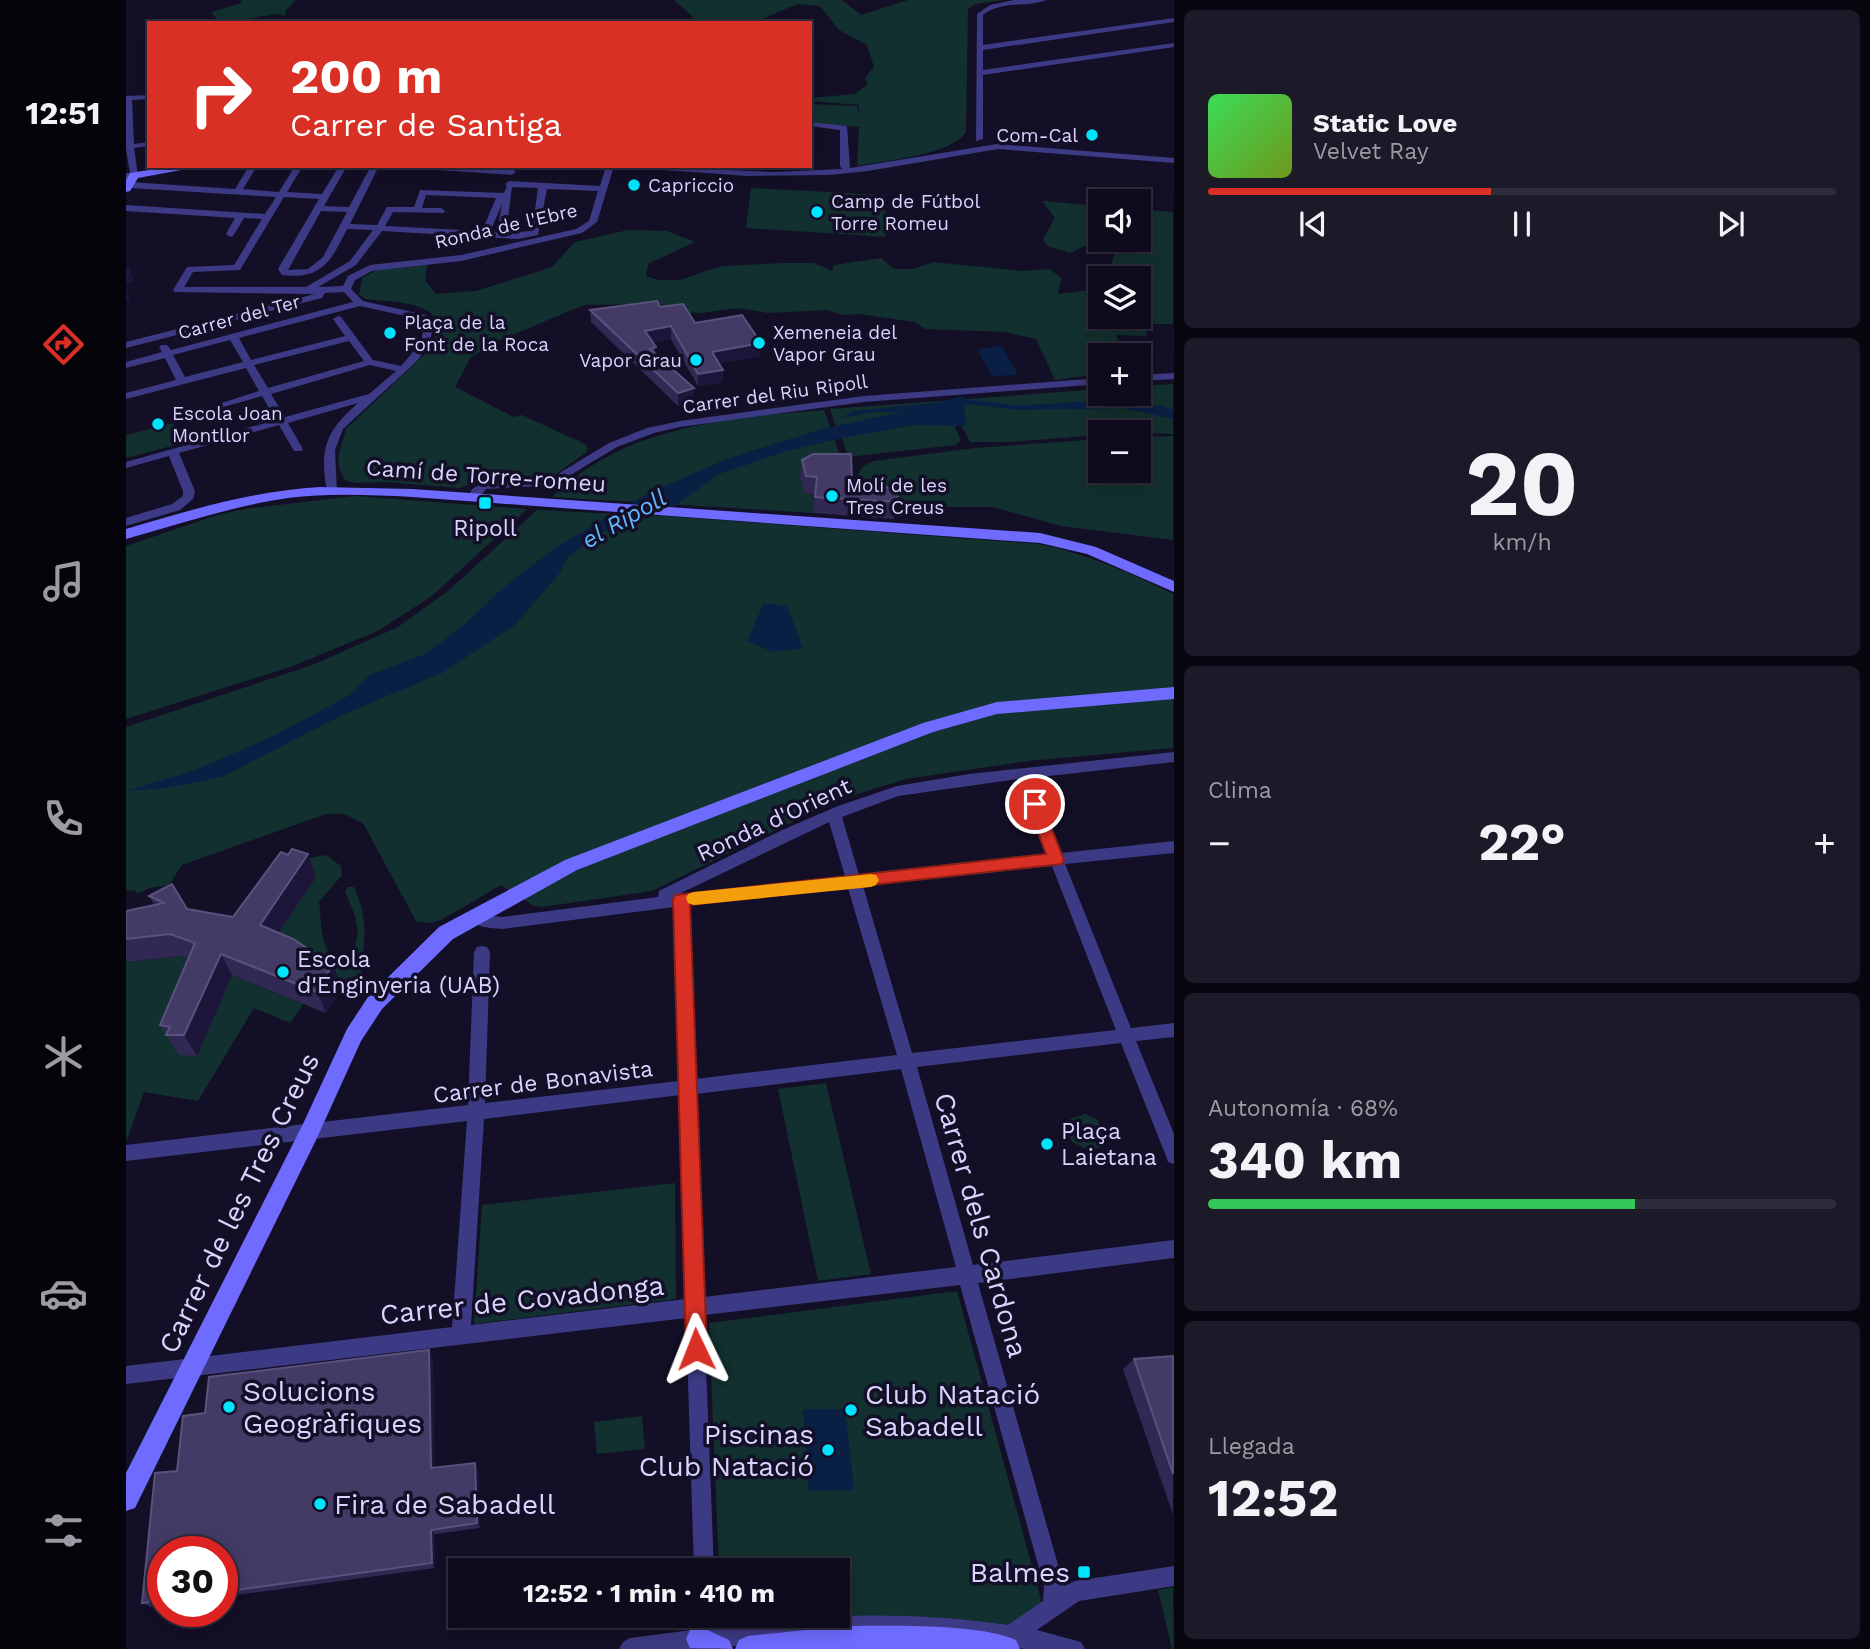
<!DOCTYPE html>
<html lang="es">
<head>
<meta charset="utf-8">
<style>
	body { margin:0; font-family:"Work Sans",sans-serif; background:#1c1929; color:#f1f3f6; height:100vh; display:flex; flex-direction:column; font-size:26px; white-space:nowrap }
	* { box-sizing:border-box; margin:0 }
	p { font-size:23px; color:#9b9ba3 }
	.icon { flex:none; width:38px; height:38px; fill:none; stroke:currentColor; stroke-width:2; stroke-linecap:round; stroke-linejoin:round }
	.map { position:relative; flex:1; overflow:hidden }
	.sheet { display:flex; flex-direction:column; gap:10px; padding:10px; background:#08060f; width:696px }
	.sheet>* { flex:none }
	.banner { position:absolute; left:21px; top:21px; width:665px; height:147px; border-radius:0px; box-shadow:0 4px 18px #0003,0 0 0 2px #2e2b3b; background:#d93025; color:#fff; overflow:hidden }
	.fabs { position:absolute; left:962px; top:189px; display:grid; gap:14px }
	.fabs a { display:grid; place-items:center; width:63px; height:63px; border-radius:0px; background:#0e0b1c; box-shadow:0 4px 18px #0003,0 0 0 2px #2e2b3b; font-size:35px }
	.speed { position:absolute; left:21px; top:1536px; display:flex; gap:14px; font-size:35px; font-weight:700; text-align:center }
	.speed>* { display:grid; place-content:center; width:91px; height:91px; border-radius:50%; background:#0e0b1c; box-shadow:0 4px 18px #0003,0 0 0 2px #2e2b3b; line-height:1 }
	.speed .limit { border:10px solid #d22; background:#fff; color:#111 }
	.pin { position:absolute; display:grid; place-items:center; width:60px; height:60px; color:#fff; margin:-30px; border:4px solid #fff; border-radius:50%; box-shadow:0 2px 7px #0007 }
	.me { position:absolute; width:77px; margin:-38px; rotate:358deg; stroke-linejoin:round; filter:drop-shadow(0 0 5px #0008) }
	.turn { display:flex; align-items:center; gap:24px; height:147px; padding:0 28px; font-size:32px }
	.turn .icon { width:91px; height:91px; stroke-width:2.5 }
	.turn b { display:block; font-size:49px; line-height:60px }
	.big { font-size:52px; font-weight:700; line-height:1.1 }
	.sheet .card { flex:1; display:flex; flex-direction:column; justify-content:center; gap:10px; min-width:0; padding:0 24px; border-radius:10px; background:#1c1929 }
	.sheet .dial { align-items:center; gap:0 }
	.dial b { font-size:91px; line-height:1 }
	.song { display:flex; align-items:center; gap:21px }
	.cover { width:84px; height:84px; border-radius:10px; background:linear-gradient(135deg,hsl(130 70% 55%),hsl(80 70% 35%)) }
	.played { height:7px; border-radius:4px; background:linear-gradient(90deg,#d93025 45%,#2e2b3b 45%) }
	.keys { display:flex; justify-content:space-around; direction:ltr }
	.heat { display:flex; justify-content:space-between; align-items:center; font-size:38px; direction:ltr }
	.charge { height:10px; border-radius:5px; background:linear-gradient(90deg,#34c759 68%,#2e2b3b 0) }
	.trip { position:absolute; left:322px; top:1558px; width:402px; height:70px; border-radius:0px; background:#0e0b1c; box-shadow:0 4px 18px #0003,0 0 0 2px #2e2b3b; font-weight:700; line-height:70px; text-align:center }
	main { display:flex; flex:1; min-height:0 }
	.tab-bar { display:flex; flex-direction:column; width:126px; justify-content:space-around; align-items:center; background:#06040b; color:#9b9ba3 }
	.tab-bar .icon { width:49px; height:49px }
	.tab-bar .selected { color:#d93025 }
	.tab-bar b { font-size:32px; color:#f1f3f6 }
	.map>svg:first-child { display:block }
</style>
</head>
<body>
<main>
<nav class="tab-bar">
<b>12:51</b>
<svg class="icon selected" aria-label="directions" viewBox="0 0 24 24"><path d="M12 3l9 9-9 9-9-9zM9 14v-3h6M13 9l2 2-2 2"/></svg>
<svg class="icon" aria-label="music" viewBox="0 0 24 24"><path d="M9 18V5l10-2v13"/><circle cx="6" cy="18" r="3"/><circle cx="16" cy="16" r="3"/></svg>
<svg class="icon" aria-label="phone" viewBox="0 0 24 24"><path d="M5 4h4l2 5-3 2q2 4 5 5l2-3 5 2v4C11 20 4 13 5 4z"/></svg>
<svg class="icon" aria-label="climate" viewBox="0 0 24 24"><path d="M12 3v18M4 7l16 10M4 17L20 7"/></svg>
<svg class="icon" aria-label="car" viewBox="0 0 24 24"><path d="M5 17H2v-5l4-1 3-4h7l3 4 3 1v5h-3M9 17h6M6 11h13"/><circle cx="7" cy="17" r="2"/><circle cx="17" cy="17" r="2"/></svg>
<svg class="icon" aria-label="filters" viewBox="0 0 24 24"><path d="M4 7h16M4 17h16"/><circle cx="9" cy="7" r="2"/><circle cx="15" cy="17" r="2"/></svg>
</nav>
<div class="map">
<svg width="1048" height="1649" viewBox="0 0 1048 1649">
	<rect width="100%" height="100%" fill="#130f26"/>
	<!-- green -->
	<g fill="#12302f">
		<polygon points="115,0 170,0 160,10 159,16 152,14 94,23 85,12 116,3"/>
		<path d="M548 0H716L735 15 782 0H878L850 4 842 9 840 132C826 155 757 161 731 166L733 127 684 123V104L731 106 733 117V105L684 101V98L729 94 742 84 739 78 748 67 741 45 713 30 694 6 672 4 638 18 636 23H554L552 22 568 18Z"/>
		<polygon points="625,188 759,195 760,237 620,228"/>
		<polygon points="916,201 975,206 975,238 944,253 921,246 917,239 929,218"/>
		<path d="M1013 209 1047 212V324H1018L1021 334 1019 336 990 335 999 355H975V374L929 380 910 339 879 332 800 329 788 322 734 314 717 315 701 310 642 313 612 308 575 313 541 312 535 304 458 305 372 341 345 357 329 387 388 417 396 415 461 445V452L430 474 412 480 351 482 334 488 259 482 228 483 219 480 214 471 212 457 220 429 300 353 314 327C307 300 262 302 240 299L233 295 236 278 251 270 301 265 299 280 310 294 350 291 426 267 449 242 502 230 541 231 569 242 522 264 520 276 532 280H554L595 266 658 263H688L706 271 708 265 755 258 768 269H788L807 262 896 271 924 269 935 278 932 294 971 289 975 285V317H1013V278H979L989 254V241L987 240H1013Z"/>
		<path d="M1047 384V434L975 432V435L884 442H844L834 423 829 427 835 440 830 445 722 457 716 438H708L714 457 678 493 689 494 687 513 426 497C499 425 602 418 698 410L704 427H710L704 409 975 389V394H1013V386Z"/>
		<polygon points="47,423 57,443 0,458 0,435"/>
		<polygon points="1047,436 1047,540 935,526 867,507 789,507 775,505 757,499 734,486 730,478 737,466 748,461 849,448 975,439 975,471 1013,471 1013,437"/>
		<polygon points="229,496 401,509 306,596 252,631 164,667 0,719 0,546 88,516 118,509"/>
		<path d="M411 510 554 517 912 544C960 553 1004 573 1047 594V748L902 761 780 779 709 801 526 891 416 907 408 906 375 885 315 920 305 923 290 921 237 823 218 814H200L56 865 43 885 23 888 11 894 9 890 0 891V727L186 665 272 627 322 591Z"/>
		<path d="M200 855 215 866 216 875 193 902C196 923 194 968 225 965L232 934 229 916 219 891 222 887H228C243 919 238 939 236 972L216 987 144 946 190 877 177 859Z"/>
		<polygon points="56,956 80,965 71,1056 106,975 177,1004 164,1023 128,1008 72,1101 18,1092 0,1142 0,962"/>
		<polygon points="700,1083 745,1274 692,1281 652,1089"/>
		<polygon points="959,1114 971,1119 980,1135 976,1146 965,1151 946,1142 940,1130 944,1119"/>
		<polygon points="549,1183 550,1299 348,1324 356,1205"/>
		<polygon points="831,1291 917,1607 886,1635 630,1628 629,1615 712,1615 712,1570 593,1570 583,1323"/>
		<polygon points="516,1416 519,1449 471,1454 468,1422"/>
		<polygon points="1047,1587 1048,1649 1046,1649 1032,1590"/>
	</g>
	<!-- water -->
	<g fill="#0a1f44">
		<polygon points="876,346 891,373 890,375 866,376 851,349"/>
		<path d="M837 396 840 400C858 400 876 405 894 405 944 405 999 392 1047 410V419L997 408 891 410 842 404 838 408 841 424 837 426 788 425 721 437 658 452 593 474 548 506 495 524 469 536 442 557 433 574 389 625 316 673 216 715 96 777 40 788 0 791 72 769 149 735 222 696 244 675 299 654 339 624 378 587 430 547 523 493 603 458 696 429 777 412H746L716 418 727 411 810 403Z"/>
		<polygon points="638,603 661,606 677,648 647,652 621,641"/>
		<polygon points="677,1409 719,1409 728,1490 683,1491"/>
	</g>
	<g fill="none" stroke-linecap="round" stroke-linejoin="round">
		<!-- street -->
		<g fill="#3d3a85" fill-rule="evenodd">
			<path d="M888 0H920C901 8 876 0 857 15V45L1048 18V22L857 50V70L1048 43V47L857 75V139L850 141 851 14 864 5Z"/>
			<polygon points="23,95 23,99 6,100 8,144 23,142 23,146 8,148 12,175 0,179 0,173 4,173 0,149 0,96"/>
			<polygon points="684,122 721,126 724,168 871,144 1048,158 1048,163 872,149 742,171 703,175 621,176 511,168 507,166 648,172 716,169 714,166 714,130 684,126"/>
			<path d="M123 166H131L117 189 153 192 169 166H177L161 192 196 194 213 166H221L198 206 223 207 245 166H253L224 224 251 225 261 207H288L294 190 378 193 381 186 379 184 383 181 474 186 480 166H488L471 222 456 233 335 261 246 271 229 280 225 289 237 301 300 315 307 329 303 344 291 361 217 429 209 450 211 493 207 494 201 491C193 449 200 431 232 403L162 423 177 449 176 451H168L153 425 53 453 69 491 67 499 54 510 0 526V518L46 504 57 496V491L43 456 0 468V462L150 420 136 396 94 408 89 405 133 391 120 368 0 399V393L50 380 39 358 0 368V362L36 352 33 347 35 345H41L45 350 227 302 218 292 199 293 196 298 0 348V342L189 294 49 292 47 290 61 267 108 265 136 219 118 218 107 236 104 237 100 234 109 218 0 211V205L139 214 150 197 4 188 0 185 4 182 109 189ZM386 187 412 188 406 231 380 233ZM421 189 472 191 463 221 450 229 335 255 244 265 222 276 217 286 192 287 230 265 256 231 392 239 412 235ZM300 195 370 198 356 231 259 226 267 212 318 213 319 211 315 208H296ZM158 197 193 199 152 269 156 275C196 280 205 261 221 229L247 230 224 261 180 287H58L67 272 114 270ZM376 204 371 232H364ZM195 211 221 212 197 257 182 269 162 270ZM234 306 293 319 298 329 294 344 275 366 247 360 215 317 212 316 207 319 219 336 125 360 113 338ZM104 340 117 362 59 377 47 355ZM223 341 238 361 142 388 128 365ZM244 365 270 371 243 394 159 417 145 394Z"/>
			<polygon points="279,166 386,169 390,172 386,175 283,168"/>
			<polygon points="1048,373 1048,379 1013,381 1013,375"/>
			<polygon points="975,378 975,384 738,402 554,427 528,433 491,447 428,485 360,489 352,499 344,499 342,497 346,489 357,483 422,480 483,443 521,428 554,421 738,396"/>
			<path d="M1048 752V762L905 778 935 853 1048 841V853L939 864 1005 1028 1048 1023V1037L1010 1041 1048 1134V1164L1042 1162 1040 1156 995 1043 791 1067 847 1265 1048 1240V1258L852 1283 938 1586 949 1581 1048 1566V1586L953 1601 911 1630 955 1642 959 1649H899L834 1639 780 1636 672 1639 580 1649H493L497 1642 504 1638 581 1628 575 1615H598L604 1625C697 1613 789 1612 882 1625L917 1601 918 1587 913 1568 834 1285 578 1315 588 1570H568L560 1318 0 1384V1366L326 1327 341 1121 0 1161V1145L342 1105 348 952 351 947 356 946 361 947 364 952 359 1103 553 1081 548 907 377 929C364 928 349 928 342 916L344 912 349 910 362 916 377 917 532 897 533 891 654 831 712 806 771 786 843 774ZM892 779 921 855 733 875 716 817 772 796ZM703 822 719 876 553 894ZM926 866 990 1030 786 1053 737 886ZM722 888 771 1055 569 1079 563 905ZM775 1069 830 1267 578 1297 570 1094ZM554 1095 560 1299 345 1325 358 1119Z"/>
		</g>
		<!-- secondary -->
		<g fill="#6f6bff" fill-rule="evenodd">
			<polygon points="48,166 77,166 12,178 4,191 0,192 0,180 4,173"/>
			<path d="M194 487 286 489 914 533 970 547 1048 581V592L961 554 914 543 286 497C245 495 203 493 162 498 106 506 54 524 0 539V529C64 510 127 491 194 487Z"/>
			<polygon points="1048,687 1048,699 871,714 807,732 451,870 327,939 256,1009 235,1041 190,1140 9,1508 0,1511 0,1473 176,1126 221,1029 242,997 313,927 439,860 797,723 871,702"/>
			<polygon points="573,1626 603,1640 607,1649 564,1648 560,1639 564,1630"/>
			<path d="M719 1626C764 1626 851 1623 890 1640L894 1649H609L613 1640 622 1636Z"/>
		</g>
	</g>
	<!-- wall -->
	<g fill="#312854">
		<polygon points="534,307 569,323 634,356 593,363 597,370 596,382 572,386 545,339 527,342 530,354 567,400 552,406 465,322 464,310"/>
		<polygon points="676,460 771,502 768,519 687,513 689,494 678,493 674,477"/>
		<polygon points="162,855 190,876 153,933 208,966 216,987 208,995 210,999 200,1013 106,975 71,1056 53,1055 34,1025 62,958 56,956 0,962 0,911 28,905 23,896 61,909 107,917"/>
		<polygon points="1047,1356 1047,1515 997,1369 1008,1359"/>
		<polygon points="307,1357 308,1468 349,1463 352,1468 354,1528 309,1534 309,1568 96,1597 96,1552 37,1552 37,1605 25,1607 16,1603 51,1471 79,1413"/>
	</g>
	<!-- shaded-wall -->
	<g fill="#1d163a">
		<polygon points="3,266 8,282 0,284 0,267"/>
		<polygon points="0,285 4,300 0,301"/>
		<polygon points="545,326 545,339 519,343 519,331"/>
		<polygon points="635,343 634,356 586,364 586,352"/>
		<polygon points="597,370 596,382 572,386 572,374"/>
		<polygon points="568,388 567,400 552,406 552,393"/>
		<polygon points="182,854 190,876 144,946 134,925"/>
		<polygon points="95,954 106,975 71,1056 58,1035"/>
		<polygon points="208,966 216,987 208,995 210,999 200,1013 191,992 198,976"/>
		<polygon points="303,1350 307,1357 308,1474 305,1468"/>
		<polygon points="349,1463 352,1468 354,1528 351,1523"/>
		<polygon points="305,1530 309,1534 309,1568 306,1563"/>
	</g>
	<!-- building -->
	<g fill="#433a66" stroke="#5a527e" stroke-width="2">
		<polygon points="531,301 534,307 557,304 569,323 616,315 635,343 586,352 597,370 572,374 545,326 519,331 530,347 524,349 568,388 552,393 464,310"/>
		<polygon points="687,454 725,454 726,482 749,483 772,491 771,502 689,497 691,477 680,476 676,460"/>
		<polygon points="166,849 182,854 134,925 167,939 208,966 198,976 202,978 191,992 95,954 58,1035 40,1035 44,1027 34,1025 69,943 44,934 0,939 0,911 38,903 23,896 46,884 61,909 107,917 155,852 162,855"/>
		<polygon points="303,1350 305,1468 349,1463 351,1523 305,1530 306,1563 96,1592 96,1552 37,1552 37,1600 16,1603 29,1473 51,1471 57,1416 79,1413 83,1377"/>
		<polygon points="1047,1356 1047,1474 1008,1359"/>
	</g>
	<!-- route -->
	<polygon fill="#d93025" stroke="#8d1f18" stroke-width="2" points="909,798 916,804 938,860 936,864 564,905 581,1349 578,1356 570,1359 563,1356 560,1349 547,900 549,895 920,854 901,804"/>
	<!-- slow -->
	<polygon fill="#f59e0b" points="745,874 750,875 753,880 750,885 745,887 568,905 562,903 560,898 562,894 568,892"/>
	<!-- markers -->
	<g fill="#00e5ff" stroke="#130f26" stroke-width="2.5">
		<circle cx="966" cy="135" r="7"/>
		<circle cx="508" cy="185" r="7"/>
		<circle cx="691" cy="212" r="7"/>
		<circle cx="264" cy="333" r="7"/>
		<circle cx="633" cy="343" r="7"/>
		<circle cx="570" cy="360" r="7"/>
		<circle cx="32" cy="424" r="7"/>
		<circle cx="706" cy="496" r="7"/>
		<rect x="352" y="496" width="14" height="14" rx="3.5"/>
		<circle cx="157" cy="972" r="7"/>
		<circle cx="921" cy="1144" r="7"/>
		<circle cx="103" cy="1407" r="7"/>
		<circle cx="725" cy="1410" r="7"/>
		<circle cx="702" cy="1450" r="7"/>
		<circle cx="194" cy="1504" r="7"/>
		<rect x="951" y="1565" width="14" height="14" rx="3.5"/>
	</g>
	<g text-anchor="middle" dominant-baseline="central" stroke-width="7" stroke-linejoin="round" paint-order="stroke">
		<!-- far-poi labels -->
		<g font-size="19" fill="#d9d4ff" stroke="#130f26" text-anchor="start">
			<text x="952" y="135" text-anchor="end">Com-Cal</text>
			<text x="522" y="185">Capriccio</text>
			<text x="705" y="201">Camp de Fútbol<tspan x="705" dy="22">Torre Romeu</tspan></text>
			<text x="278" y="322">Plaça de la<tspan x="278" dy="22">Font de la Roca</tspan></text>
			<text x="647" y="332">Xemeneia del<tspan x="647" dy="22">Vapor Grau</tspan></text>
			<text x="556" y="360" text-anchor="end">Vapor Grau</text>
			<text x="46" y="413">Escola Joan<tspan x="46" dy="22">Montllor</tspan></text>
			<text x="720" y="485">Molí de les<tspan x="720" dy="22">Tres Creus</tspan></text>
		</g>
		<!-- far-street labels -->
		<g font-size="19" fill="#d9d4ff" stroke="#130f26">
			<text transform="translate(380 226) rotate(-13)">Ronda de l'Ebre</text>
			<text transform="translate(113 317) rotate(-15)">Carrer del Ter</text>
			<text transform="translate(649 394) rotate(-8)">Carrer del Riu Ripoll</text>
		</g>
		<!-- street labels -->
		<g font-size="23" fill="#d9d4ff" stroke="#130f26">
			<text transform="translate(360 476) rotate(4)">Camí de Torre-romeu</text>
			<text transform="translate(648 820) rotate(-25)">Ronda d'Orient</text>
			<text transform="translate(417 1082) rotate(-7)">Carrer de Bonavista</text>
		</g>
		<!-- poi labels -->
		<g font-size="23" fill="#d9d4ff" stroke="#130f26" text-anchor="start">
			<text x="359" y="528" text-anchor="middle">Ripoll</text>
			<text x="171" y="959">Escola<tspan x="171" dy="26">d'Enginyeria (UAB)</tspan></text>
			<text x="935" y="1131">Plaça<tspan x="935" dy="26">Laietana</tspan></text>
		</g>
		<!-- water labels -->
		<g font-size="24" font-style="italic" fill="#62b6ff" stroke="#130f26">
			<text transform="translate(498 519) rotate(-30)">el Ripoll</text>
		</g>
		<!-- near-street labels -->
		<g font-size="28" fill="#d9d4ff" stroke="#130f26">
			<text transform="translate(113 1203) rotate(-64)">Carrer de les Tres Creus</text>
			<text transform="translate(855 1225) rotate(74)">Carrer dels Cardona</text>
			<text transform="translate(396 1300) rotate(-6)">Carrer de Covadonga</text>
		</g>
		<!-- near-poi labels -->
		<g font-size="28" fill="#d9d4ff" stroke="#130f26" text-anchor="start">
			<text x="117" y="1391">Solucions<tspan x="117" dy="32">Geogràfiques</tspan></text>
			<text x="739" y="1394">Club Natació<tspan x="739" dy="32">Sabadell</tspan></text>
			<text x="688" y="1434" text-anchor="end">Piscinas<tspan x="688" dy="32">Club Natació</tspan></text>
			<text x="208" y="1504">Fira de Sabadell</text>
			<text x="944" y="1572" text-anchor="end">Balmes</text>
		</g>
	</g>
</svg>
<div class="fabs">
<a><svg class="icon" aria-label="sound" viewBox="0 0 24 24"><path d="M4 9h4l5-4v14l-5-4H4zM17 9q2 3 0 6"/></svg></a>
<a><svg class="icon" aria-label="layers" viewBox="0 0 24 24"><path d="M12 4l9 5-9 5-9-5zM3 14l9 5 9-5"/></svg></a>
<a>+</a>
<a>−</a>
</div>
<div class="speed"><div class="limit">30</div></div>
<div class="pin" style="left:909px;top:804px;background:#d93025"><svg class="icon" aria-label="arrive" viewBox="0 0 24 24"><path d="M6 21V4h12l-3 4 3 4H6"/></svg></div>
<svg class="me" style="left:570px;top:1349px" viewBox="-20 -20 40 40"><path d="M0-17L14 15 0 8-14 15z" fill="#d93025" stroke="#fff" stroke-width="4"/></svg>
<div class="trip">12:52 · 1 min · 410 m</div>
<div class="banner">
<div class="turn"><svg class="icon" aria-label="right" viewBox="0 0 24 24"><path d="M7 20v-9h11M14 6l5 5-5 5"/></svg><div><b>200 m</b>Carrer de Santiga</div></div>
</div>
</div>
<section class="sheet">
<div class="card">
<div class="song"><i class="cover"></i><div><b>Static Love</b><p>Velvet Ray</p></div></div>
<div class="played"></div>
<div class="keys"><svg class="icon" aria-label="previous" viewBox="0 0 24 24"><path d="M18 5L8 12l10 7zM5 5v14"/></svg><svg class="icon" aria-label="pause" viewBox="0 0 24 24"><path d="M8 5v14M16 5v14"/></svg><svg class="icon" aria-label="next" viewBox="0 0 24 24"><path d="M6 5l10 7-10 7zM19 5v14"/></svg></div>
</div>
<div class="card dial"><b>20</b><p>km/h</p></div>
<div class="card"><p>Clima</p>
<div class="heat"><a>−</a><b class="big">22°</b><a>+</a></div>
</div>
<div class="card"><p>Autonomía · 68%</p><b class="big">340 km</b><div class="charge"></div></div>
<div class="card"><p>Llegada</p><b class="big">12:52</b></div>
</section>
</main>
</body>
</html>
